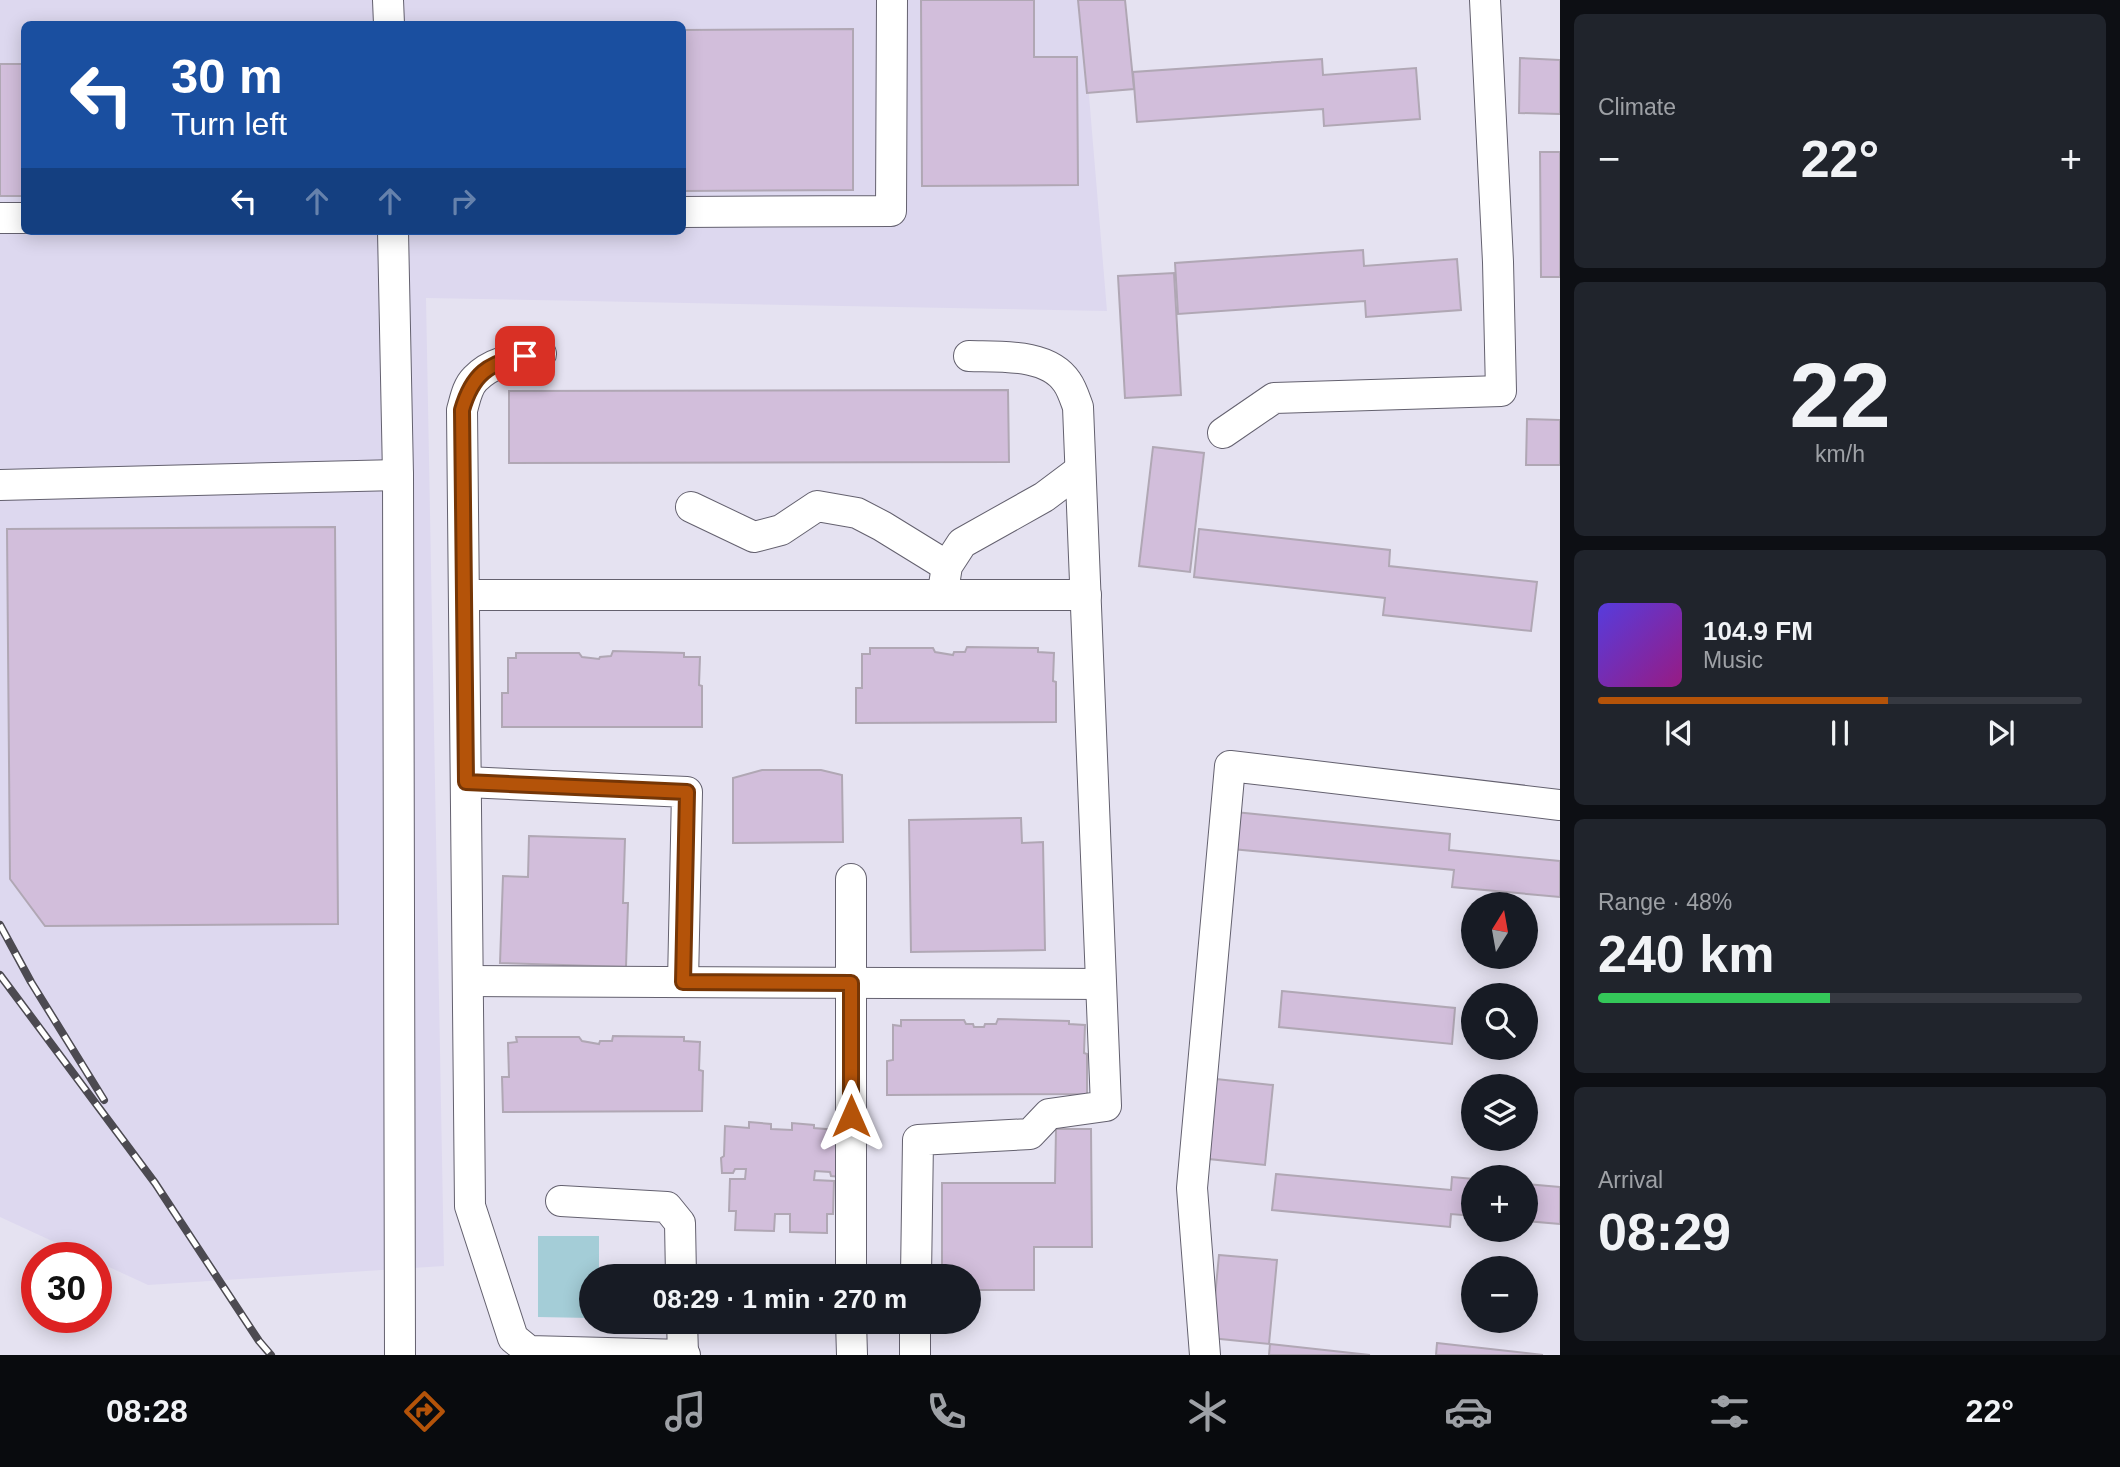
<!DOCTYPE html>
<html lang="en">
<head>
<meta charset="utf-8">
<style>
	body { margin:0; font-family:Helvetica,sans-serif; background:#20242c; color:#f1f3f6; height:100vh; display:flex; flex-direction:column; font-size:26px; white-space:nowrap }
	* { box-sizing:border-box; margin:0 }
	p { font-size:23px; color:#9ea1a6 }
	.icon { flex:none; width:38px; height:38px; fill:none; stroke:currentColor; stroke-width:2; stroke-linecap:round; stroke-linejoin:round }
	.map { position:relative; flex:1; overflow:hidden }
	.details { display:flex; flex-direction:column; gap:14px; padding:14px; background:#0d0f14; width:560px }
	.details>* { flex:none }
	.top-card { position:absolute; left:21px; top:21px; width:665px; height:214px; border-radius:10px; box-shadow:0 4px 18px #0003; background:#1a4fa0; color:#fff; overflow:hidden }
	.needle { width:46px; rotate:11deg }
	.fabs { position:absolute; left:1461px; top:892px; display:grid; gap:14px }
	.fabs a { display:grid; place-items:center; width:77px; height:77px; border-radius:50%; background:#171b24; box-shadow:0 4px 18px #0003; font-size:35px }
	.speed { position:absolute; left:21px; top:1242px; display:flex; gap:14px; font-size:35px; font-weight:700; text-align:center }
	.speed>* { display:grid; place-content:center; width:91px; height:91px; border-radius:50%; background:#171b24; box-shadow:0 4px 18px #0003; line-height:1 }
	.speed .limit { border:10px solid #d22; background:#fff; color:#111 }
	.pin { position:absolute; display:grid; place-items:center; width:60px; height:60px; color:#fff; margin:-30px; border-radius:14px; box-shadow:0 4px 10px #0006 }
	.me { position:absolute; width:77px; margin:-38px; rotate:0deg; stroke-linejoin:round; filter:drop-shadow(0 0 5px #0008) }
	.turn { display:flex; align-items:center; gap:24px; height:147px; padding:0 35px; font-size:32px }
	.turn .icon { width:91px; height:91px; stroke-width:2.5 }
	.turn b { display:block; font-size:49px; line-height:60px }
	.lanes { display:flex; align-items:center; height:66px; padding:0 35px; background:#0003; justify-content:center; gap:35px; direction:ltr }
	.lanes .off { opacity:.35 }
	.big { font-size:52px; font-weight:700; line-height:1.1 }
	.details .widget { flex:1; display:flex; flex-direction:column; justify-content:center; gap:10px; min-width:0; padding:0 24px; border-radius:10px; background:#20242c }
	.details .dial { align-items:center; gap:0 }
	.dial b { font-size:91px; line-height:1 }
	.song { display:flex; align-items:center; gap:21px }
	.cover { width:84px; height:84px; border-radius:10px; background:linear-gradient(135deg,hsl(250 70% 55%),hsl(310 70% 35%)) }
	.played { height:7px; border-radius:4px; background:linear-gradient(90deg,#b45309 60%,#363941 60%) }
	.keys { display:flex; justify-content:space-around; direction:ltr }
	.heat { display:flex; justify-content:space-between; align-items:center; font-size:38px; direction:ltr }
	.charge { height:10px; border-radius:5px; background:linear-gradient(90deg,#34c759 48%,#363941 0) }
	.trip { position:absolute; left:579px; top:1264px; width:402px; height:70px; border-radius:35px; background:#171b24; box-shadow:0 4px 18px #0003; font-weight:700; line-height:70px; text-align:center }
	.tab-bar { display:flex; height:112px; justify-content:space-around; align-items:center; background:#090b0e; color:#9ea1a6 }
	.tab-bar .icon { width:49px; height:49px }
	.tab-bar .selected { color:#b45309 }
	.tab-bar b { font-size:32px; color:#f1f3f6 }
	main { display:flex; flex:1; min-height:0 }
	.map>svg:first-child { display:block }
</style>
</head>
<body>
<main>
<div class="map">
<svg width="1560" height="1355" viewBox="0 0 1560 1355">
	<rect width="100%" height="100%" fill="#e5e2f1"/>
	<!-- built -->
	<path fill="#ddd8ef" fill-rule="evenodd" d="M0 0H1081L1107 311 426 298 444 1266 148 1285 96 1261V1258H89L0 1217ZM24 24H682V231H24Z"/>
	<!-- water -->
	<polygon fill="#a4cdd7" points="538,1236 599,1236 599,1276 592,1276 591,1318 538,1317"/>
	<!-- building -->
	<g fill="#d2bedb" stroke="#b0a7b4" stroke-width="2">
		<polygon points="921,0 1034,0 1034,57 1077,57 1078,185 922,186"/>
		<polygon points="1078,0 1125,0 1134,89 1087,93"/>
		<polygon points="853,29 853,190 682,191 682,30"/>
		<polygon points="1520,58 1560,60 1560,114 1519,113"/>
		<polygon points="1322,59 1323,75 1416,68 1420,119 1324,126 1323,109 1137,122 1133,72"/>
		<rect x="0" y="64" width="24" height="132"/>
		<polygon points="1540,152 1560,152 1560,277 1541,277"/>
		<polygon points="1363,250 1364,266 1457,259 1461,310 1366,317 1365,301 1178,314 1175,263"/>
		<polygon points="1174,273 1181,395 1125,398 1118,276"/>
		<polygon points="1008,390 1009,462 509,463 509,391"/>
		<polygon points="1527,419 1560,420 1560,465 1526,465"/>
		<polygon points="1153,447 1204,453 1190,572 1139,566"/>
		<polygon points="335,527 338,924 45,926 10,879 7,529"/>
		<polygon points="1199,529 1390,550 1389,566 1537,582 1531,631 1383,615 1385,598 1194,577"/>
		<polygon points="967,647 1038,648 1038,652 1054,653 1053,681 1056,682 1056,722 856,723 856,688 862,688 862,654 870,654 870,648 933,648 935,652 953,655 954,652 965,652"/>
		<polygon points="613,651 684,653 684,657 700,657 699,685 702,686 702,727 502,727 502,693 508,693 508,658 516,658 516,653 579,653 582,657 599,659 600,657 611,656"/>
		<polygon points="762,770 821,770 842,775 843,842 733,843 733,778"/>
		<polygon points="1235,812 1450,834 1449,850 1560,861 1560,897 1452,887 1454,870 1232,849"/>
		<polygon points="1021,818 1022,843 1043,842 1045,950 911,952 909,820"/>
		<polygon points="529,836 625,839 623,903 628,903 626,967 500,963 503,876 528,877"/>
		<polygon points="1282,991 1455,1008 1452,1044 1279,1027"/>
		<polygon points="998,1019 1069,1021 1069,1024 1085,1025 1084,1053 1087,1054 1087,1094 887,1095 887,1061 893,1060 893,1025 901,1026 901,1020 964,1020 966,1024 973,1024 974,1027 984,1027 985,1024 996,1024"/>
		<polygon points="613,1036 684,1037 684,1041 700,1042 699,1070 703,1071 702,1111 503,1112 502,1077 509,1077 508,1043 517,1042 516,1037 579,1037 582,1041 599,1044 600,1041 612,1041"/>
		<polygon points="1216,1079 1273,1085 1265,1165 1209,1159"/>
		<polygon points="749,1122 771,1124 771,1129 792,1130 792,1123 814,1125 814,1128 837,1130 836,1155 841,1160 841,1177 831,1176 830,1172 815,1171 814,1180 834,1181 833,1214 827,1214 827,1233 790,1232 790,1214 775,1214 774,1231 735,1230 736,1211 729,1211 730,1179 745,1179 746,1169 735,1169 733,1173 722,1173 721,1158 724,1156 725,1126 749,1128"/>
		<polygon points="1056,1129 1091,1129 1092,1247 1034,1247 1034,1290 970,1290 970,1276 942,1276 942,1183 1055,1183"/>
		<polygon points="1276,1174 1451,1190 1452,1177 1474,1179 1474,1216 1451,1214 1450,1227 1272,1210"/>
		<polygon points="1526,1184 1560,1187 1560,1224 1526,1221"/>
		<polygon points="1219,1255 1277,1260 1269,1344 1211,1338"/>
		<polygon points="1437,1343 1543,1355 1436,1355"/>
		<polygon points="1270,1344 1370,1355 1269,1355"/>
	</g>
	<g fill="none" stroke-linecap="round" stroke-linejoin="round">
		<!-- street casing -->
		<g stroke="#64616f" stroke-width="32">
			<g id="street">
				<polyline points="388,0 389,24"/>
				<polyline points="682,212 891,211 892,0"/>
				<polyline points="0,218 24,218"/>
				<polyline points="393,231 398,475 400,1355"/>
				<path d="M541 354C517 358 492 361 475 379 467 387 465 400 462 410L470 1206 513 1338 529 1351 685 1355"/>
				<polyline points="1223,433 1274,398 1501,391 1498,262 1485,0"/>
				<polyline points="0,485 398,475"/>
				<polyline points="691,507 754,537 781,530 817,506 857,513 882,526 947,566"/>
				<polyline points="944,585 947,566 962,543 1044,497 1080,470"/>
				<polyline points="464,595 1086,595"/>
				<polyline points="466,782 687,792 683,982"/>
				<polyline points="851,879 851,1276"/>
				<polyline points="468,981 1101,984"/>
				<polyline points="561,1201 667,1207 680,1223 681,1276"/>
				<path d="M916 1276 918 1140 1030 1134 1049 1114 1106 1106 1078 407C1075 399 1072 389 1067 382 1048 353 1000 357 969 356"/>
				<polyline points="682,1321 683,1354"/>
				<polyline points="851,1321 852,1355"/>
				<polyline points="915,1355 915,1321"/>
				<polyline points="1205,1355 1192,1188 1230,766 1560,805"/>
			</g>
		</g>
		<!-- street -->
		<use href="#street" stroke="#fff" stroke-width="30"/>
		<!-- rail casing -->
		<g stroke="#4c4a51" stroke-width="8">
			<g id="rail">
				<polyline points="0,925 31,982 104,1100"/>
				<polyline points="0,975 155,1183 259,1341 271,1355"/>
			</g>
		</g>
		<!-- rail -->
		<use href="#rail" stroke="#fff" stroke-width="5" stroke-dasharray="16" stroke-linecap="butt"/>
	</g>
	<g fill="none" stroke-linecap="round" stroke-linejoin="round">
		<!-- route casing -->
		<g stroke="#753606" stroke-width="18">
			<path id="route" d="M525 356C488 362 472 375 462 410L466 782 687 792 683 982 851 983V1116"/>
		</g>
		<!-- route -->
		<use href="#route" stroke="#b45309" stroke-width="12"/>
	</g>
</svg>
<div class="fabs">
<a><svg class="needle" viewBox="-14 -14 28 28"><path d="M0-13l5 13h-10z" fill="#e53935"/><path d="M0 13l5-13h-10z" fill="#9ea1a6"/></svg></a>
<a><svg class="icon" aria-label="search" viewBox="0 0 24 24"><circle cx="10" cy="10" r="6"/><path d="M15 15l6 6"/></svg></a>
<a><svg class="icon" aria-label="layers" viewBox="0 0 24 24"><path d="M12 4l9 5-9 5-9-5zM3 14l9 5 9-5"/></svg></a>
<a>+</a>
<a>−</a>
</div>
<div class="speed"><div class="limit">30</div></div>
<div class="pin" style="left:525px;top:356px;background:#d93025"><svg class="icon" aria-label="arrive" viewBox="0 0 24 24"><path d="M6 21V4h12l-3 4 3 4H6"/></svg></div>
<svg class="me" style="left:851px;top:1116px" viewBox="-20 -20 40 40"><path d="M0-17L14 15 0 8-14 15z" fill="#b45309" stroke="#fff" stroke-width="4"/></svg>
<div class="trip">08:29 · 1 min · 270 m</div>
<div class="top-card">
<div class="turn"><svg class="icon" aria-label="left" viewBox="0 0 24 24"><path d="M17 20v-9H6M10 6l-5 5 5 5"/></svg><div><b>30 m</b>Turn left</div></div>
<div class="lanes"><svg class="icon" aria-label="left" viewBox="0 0 24 24"><path d="M17 20v-9H6M10 6l-5 5 5 5"/></svg><svg class="icon off" aria-label="ahead" viewBox="0 0 24 24"><path d="M12 20V5M6 11l6-6 6 6"/></svg><svg class="icon off" aria-label="ahead" viewBox="0 0 24 24"><path d="M12 20V5M6 11l6-6 6 6"/></svg><svg class="icon off" aria-label="right" viewBox="0 0 24 24"><path d="M7 20v-9h11M14 6l5 5-5 5"/></svg></div>
</div>
</div>
<section class="details">
<div class="widget"><p>Climate</p>
<div class="heat"><a>−</a><b class="big">22°</b><a>+</a></div>
</div>
<div class="widget dial"><b>22</b><p>km/h</p></div>
<div class="widget">
<div class="song"><i class="cover"></i><div><b>104.9 FM</b><p>Music</p></div></div>
<div class="played"></div>
<div class="keys"><svg class="icon" aria-label="previous" viewBox="0 0 24 24"><path d="M18 5L8 12l10 7zM5 5v14"/></svg><svg class="icon" aria-label="pause" viewBox="0 0 24 24"><path d="M8 5v14M16 5v14"/></svg><svg class="icon" aria-label="next" viewBox="0 0 24 24"><path d="M6 5l10 7-10 7zM19 5v14"/></svg></div>
</div>
<div class="widget"><p>Range · 48%</p><b class="big">240 km</b><div class="charge"></div></div>
<div class="widget"><p>Arrival</p><b class="big">08:29</b></div>
</section>
</main>
<nav class="tab-bar">
<b>08:28</b>
<svg class="icon selected" aria-label="directions" viewBox="0 0 24 24"><path d="M12 3l9 9-9 9-9-9zM9 14v-3h6M13 9l2 2-2 2"/></svg>
<svg class="icon" aria-label="music" viewBox="0 0 24 24"><path d="M9 18V5l10-2v13"/><circle cx="6" cy="18" r="3"/><circle cx="16" cy="16" r="3"/></svg>
<svg class="icon" aria-label="phone" viewBox="0 0 24 24"><path d="M5 4h4l2 5-3 2q2 4 5 5l2-3 5 2v4C11 20 4 13 5 4z"/></svg>
<svg class="icon" aria-label="climate" viewBox="0 0 24 24"><path d="M12 3v18M4 7l16 10M4 17L20 7"/></svg>
<svg class="icon" aria-label="car" viewBox="0 0 24 24"><path d="M5 17H2v-5l4-1 3-4h7l3 4 3 1v5h-3M9 17h6M6 11h13"/><circle cx="7" cy="17" r="2"/><circle cx="17" cy="17" r="2"/></svg>
<svg class="icon" aria-label="filters" viewBox="0 0 24 24"><path d="M4 7h16M4 17h16"/><circle cx="9" cy="7" r="2"/><circle cx="15" cy="17" r="2"/></svg>
<b>22°</b>
</nav>
</body>
</html>
